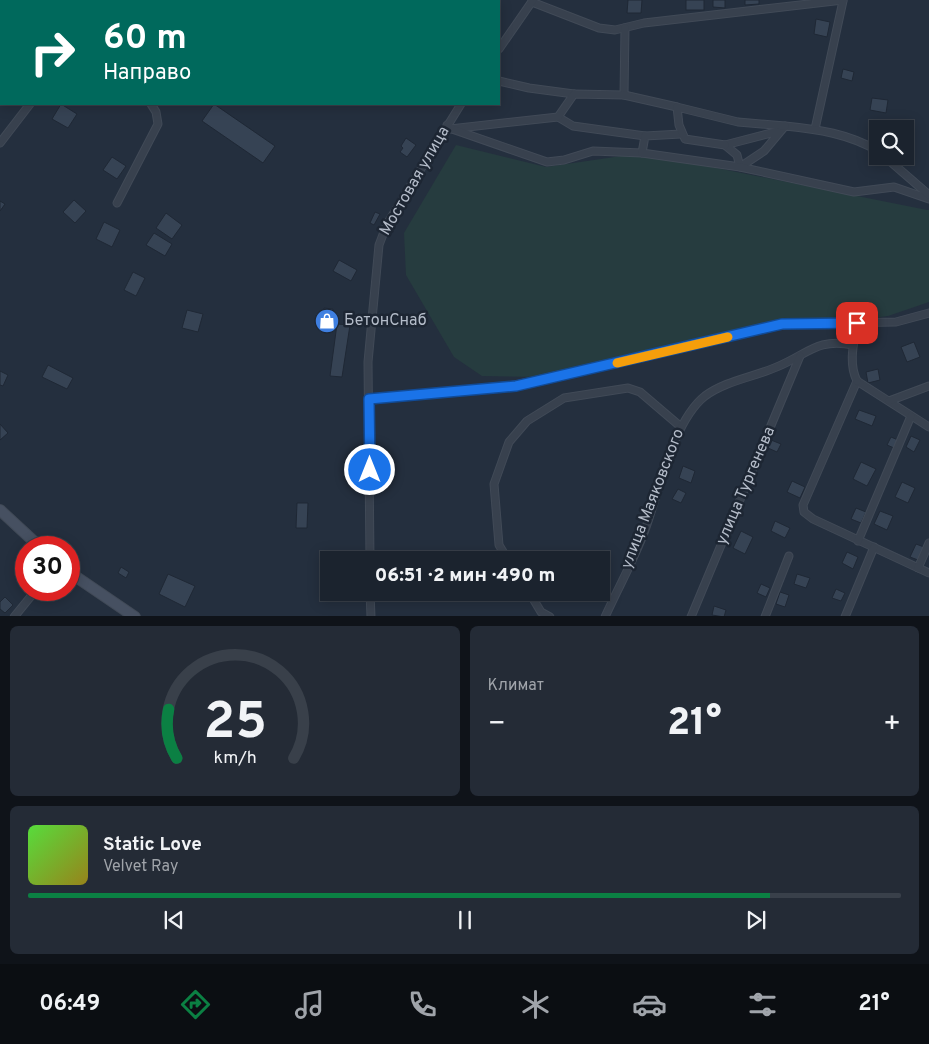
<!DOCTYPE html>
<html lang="ru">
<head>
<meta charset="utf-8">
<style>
	body { margin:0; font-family:Overpass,sans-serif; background:#242b36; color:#f1f3f6; height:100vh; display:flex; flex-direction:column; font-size:19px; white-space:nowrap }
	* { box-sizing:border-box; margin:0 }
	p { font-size:16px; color:#a0a4aa }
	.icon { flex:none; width:28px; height:28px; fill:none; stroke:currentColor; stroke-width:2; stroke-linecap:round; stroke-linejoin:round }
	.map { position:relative; height:616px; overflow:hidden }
	.side { display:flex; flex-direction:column; gap:10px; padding:10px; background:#0f1319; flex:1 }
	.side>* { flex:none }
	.banner { position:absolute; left:0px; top:0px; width:500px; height:105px; box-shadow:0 2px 12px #0003,0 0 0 1px #39404a; background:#00695c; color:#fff; overflow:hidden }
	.tools { position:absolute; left:869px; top:120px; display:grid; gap:10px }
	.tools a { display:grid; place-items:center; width:45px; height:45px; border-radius:0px; background:#1b232e; box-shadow:0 2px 12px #0003,0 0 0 1px #39404a; font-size:25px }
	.speed { position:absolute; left:15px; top:536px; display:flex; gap:10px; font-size:25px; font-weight:700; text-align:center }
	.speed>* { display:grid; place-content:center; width:65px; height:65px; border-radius:50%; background:#1b232e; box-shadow:0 2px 12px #0003,0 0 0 1px #39404a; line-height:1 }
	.speed .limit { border:8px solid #d22; background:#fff; color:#111 }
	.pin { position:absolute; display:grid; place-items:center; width:42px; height:42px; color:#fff; margin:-21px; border-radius:10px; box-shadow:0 2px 8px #0006 }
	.me { position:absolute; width:55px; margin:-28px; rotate:0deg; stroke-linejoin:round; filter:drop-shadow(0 0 4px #0008) }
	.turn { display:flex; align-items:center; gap:18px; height:105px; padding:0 20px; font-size:22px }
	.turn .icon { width:65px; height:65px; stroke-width:2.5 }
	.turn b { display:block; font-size:35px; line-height:42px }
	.big { font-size:38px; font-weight:800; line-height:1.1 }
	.side .widget { flex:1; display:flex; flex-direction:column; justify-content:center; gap:8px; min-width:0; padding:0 18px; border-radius:8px; background:#242b36 }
	.side .dial { align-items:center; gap:0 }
	.dial svg { height:130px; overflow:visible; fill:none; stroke:#39404a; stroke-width:7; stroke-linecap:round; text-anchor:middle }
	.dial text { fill:#f1f3f6; stroke:none }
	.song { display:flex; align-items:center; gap:15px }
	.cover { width:60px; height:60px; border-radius:8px; background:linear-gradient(135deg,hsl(110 70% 55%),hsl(50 70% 35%)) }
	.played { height:5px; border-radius:2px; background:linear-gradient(90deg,#0b8043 85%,#39404a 85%) }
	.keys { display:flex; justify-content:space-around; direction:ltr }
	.heat { display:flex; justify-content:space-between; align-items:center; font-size:28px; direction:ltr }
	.side .tiles { flex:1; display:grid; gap:10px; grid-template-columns:1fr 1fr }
	.widget:last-child { grid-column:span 2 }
	.trip { position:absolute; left:320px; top:551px; width:290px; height:50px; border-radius:0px; background:#1b232e; box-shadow:0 2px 12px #0003,0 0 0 1px #39404a; font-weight:800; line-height:50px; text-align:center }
	.dock { display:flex; height:80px; justify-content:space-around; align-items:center; background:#0b0e12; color:#a0a4aa }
	.dock .icon { width:35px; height:35px }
	.dock .current { color:#0b8043 }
	.dock b { font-size:22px; color:#f1f3f6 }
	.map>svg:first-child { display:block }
</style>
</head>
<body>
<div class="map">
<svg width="929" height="617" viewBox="0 0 929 617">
	<rect width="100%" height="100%" fill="#242f3e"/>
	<!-- green -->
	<polygon fill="#263c3f" points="456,145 546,167 642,153 927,210 929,210 929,302 888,316 835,323 779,320 539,377 482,376 454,357 406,275 404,233"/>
	<!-- building -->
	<g fill="#364354" stroke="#1f2835">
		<polygon points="628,0 642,0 641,13 627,13"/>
		<rect x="686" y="0" width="18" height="10"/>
		<polygon points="713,0 725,0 725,8 713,7"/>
		<polygon points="745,0 759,0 759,4 745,5"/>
		<polygon points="816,19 830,22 827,37 814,34"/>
		<polygon points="1,57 1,84 0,84 0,58"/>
		<polygon points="843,69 854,72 852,81 841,78"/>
		<polygon points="872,98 888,100 886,113 870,110"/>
		<polygon points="61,104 77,114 68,128 52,119"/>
		<polygon points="214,104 275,146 263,163 202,121"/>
		<polygon points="406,138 416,145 407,157 400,152 403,148 401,146"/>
		<polygon points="112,157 126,166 117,179 103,170"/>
		<polygon points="74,200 86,211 75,223 63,212"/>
		<polygon points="0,201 5,204 0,211"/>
		<polygon points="375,212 380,214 374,225 370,223"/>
		<polygon points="166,213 182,225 172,239 156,228"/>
		<polygon points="104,222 120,230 112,247 96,239"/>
		<polygon points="154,233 172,244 165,256 146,245"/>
		<polygon points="339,260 357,270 351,281 333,271"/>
		<polygon points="133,272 145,278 136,296 124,290"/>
		<polygon points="324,308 333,309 331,327 321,325"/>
		<polygon points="187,310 203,314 198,332 182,328"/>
		<polygon points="337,324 350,325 342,377 330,376"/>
		<polygon points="914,342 920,357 907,362 901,347"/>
		<polygon points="48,365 73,378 67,389 42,377"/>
		<polygon points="878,369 880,380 868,383 866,372"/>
		<polygon points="0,371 8,375 3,386 0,385"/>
		<polygon points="859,410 876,416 872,426 855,419"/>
		<polygon points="0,424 8,433 0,440"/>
		<polygon points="911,436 920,440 914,452 906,447"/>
		<polygon points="891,437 898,440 894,448 887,445"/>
		<polygon points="771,440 781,444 777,452 768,448"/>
		<polygon points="861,462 876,469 867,486 853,479"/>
		<polygon points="683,466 695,471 691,483 679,478"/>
		<polygon points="792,481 805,487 800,498 787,492"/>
		<polygon points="902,482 915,488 908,503 895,497"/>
		<polygon points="678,489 686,493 681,503 672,499"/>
		<polygon points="297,503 308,503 307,528 296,528"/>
		<polygon points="856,508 866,512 861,523 851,519"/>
		<polygon points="880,511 893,516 887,530 874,524"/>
		<polygon points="775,521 790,528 785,538 771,531"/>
		<polygon points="741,531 753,537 745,554 733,548"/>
		<polygon points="916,544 924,547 918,560 910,557"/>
		<polygon points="847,552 858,557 853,569 842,563"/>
		<polygon points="121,567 129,572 126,578 118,573"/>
		<polygon points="168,574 195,586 185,607 159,594"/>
		<polygon points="797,574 810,578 806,588 794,584"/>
		<polygon points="761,584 770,588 766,597 757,593"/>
		<polygon points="836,589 845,593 841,601 832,598"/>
		<polygon points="780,592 789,595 785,607 776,604"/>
		<polygon points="5,597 13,605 5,613 0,609 0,602"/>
		<polygon points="714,606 726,610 724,617 712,615"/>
	</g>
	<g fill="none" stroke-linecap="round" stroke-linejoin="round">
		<!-- street casing -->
		<g stroke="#414a57" stroke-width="9">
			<g id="street">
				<polyline points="55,0 56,1"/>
				<polyline points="105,1 106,0"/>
				<polyline points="532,2 599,28 615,30 644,23 843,0"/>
				<polyline points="499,49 533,0"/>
				<polyline points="499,81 529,88 574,94"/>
				<polyline points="624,95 625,28"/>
				<polyline points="558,117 573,126 645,136"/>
				<polyline points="447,125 450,129 558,117 574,94 624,95 677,107"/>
				<polyline points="452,129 547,162 564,160 593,151 642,153"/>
				<polyline points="815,129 843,1"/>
				<path d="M779 131 725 145 737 155 740 167 764 151 785 126C817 129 850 134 878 151"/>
				<polyline points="681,134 645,136 642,153 740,167 854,192 894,187 929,199"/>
				<polyline points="0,143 30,104"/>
				<polyline points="725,145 685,139 679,125 677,107 738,122 785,126"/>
				<polyline points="884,156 929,195"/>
				<polyline points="117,203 158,124 156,112 151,104"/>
				<polyline points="857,381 803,505 804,512 813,519 929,573"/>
				<polyline points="857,381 929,427"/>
				<path d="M857 381C848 363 854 342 857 323"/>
				<polyline points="369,399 516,385 782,324 896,322 929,313"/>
				<polyline points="889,401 929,386"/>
				<polyline points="858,541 911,416"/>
				<polyline points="370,560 368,362 379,245 387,224 461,104"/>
				<polyline points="508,560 499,545 494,484 509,442 527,421 564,398 628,388 640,392 681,427"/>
				<polyline points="918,568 929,543"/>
				<polyline points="370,592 371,617"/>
				<polyline points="529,592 541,612 550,617"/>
				<polyline points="14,617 36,590"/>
				<path d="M605 617C618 588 634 560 645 530 659 492 673 421 705 396 727 380 755 377 779 366 809 353 818 338 853 345"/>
				<polyline points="691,617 800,356"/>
				<polyline points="765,617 789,556"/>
				<polyline points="845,617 874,547"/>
			</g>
		</g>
		<!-- secondary casing -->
		<g stroke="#414a57" stroke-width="12">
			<g id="secondary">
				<polyline points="0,510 41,548"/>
				<polyline points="69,572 135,617"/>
			</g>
		</g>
		<!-- street -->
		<use href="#street" stroke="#38414e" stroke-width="7"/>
		<!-- secondary -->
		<use href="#secondary" stroke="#465061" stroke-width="10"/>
	</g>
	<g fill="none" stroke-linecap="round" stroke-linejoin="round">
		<!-- route casing -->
		<g stroke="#114b97" stroke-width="12">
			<polyline id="route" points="370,470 369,399 516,386 782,324 857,323"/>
		</g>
		<!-- route -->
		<use href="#route" stroke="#1a73e8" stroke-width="9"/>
		<!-- slow -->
		<polyline stroke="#f59e0b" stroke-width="9" points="617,363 728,337"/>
	</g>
	<!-- icons -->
	<defs>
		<g id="shop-disc" transform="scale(1.25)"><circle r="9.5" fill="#3f7fe0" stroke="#1d2633"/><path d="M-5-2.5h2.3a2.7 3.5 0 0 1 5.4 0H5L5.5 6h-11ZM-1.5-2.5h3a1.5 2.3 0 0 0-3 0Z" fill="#fff"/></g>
	</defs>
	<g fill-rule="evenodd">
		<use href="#shop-disc" x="327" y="321"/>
	</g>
	<g text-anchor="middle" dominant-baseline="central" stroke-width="5" stroke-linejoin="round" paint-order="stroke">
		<!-- street labels -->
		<g font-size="16" fill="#b4bcc9" stroke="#1d2633">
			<text transform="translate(415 181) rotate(-60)">Мостовая улица</text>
			<text transform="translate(746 486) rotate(-67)">улица Тургенева</text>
			<text transform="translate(653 499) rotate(-69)">улица Маяковского</text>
		</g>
		<!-- poi labels -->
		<g font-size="16" fill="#b4bcc9" stroke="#1d2633" text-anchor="start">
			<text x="344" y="321">БетонСнаб</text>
		</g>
	</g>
</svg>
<div class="tools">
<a><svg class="icon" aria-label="search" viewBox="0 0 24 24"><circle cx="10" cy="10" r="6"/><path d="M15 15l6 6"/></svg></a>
</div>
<div class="speed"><div class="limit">30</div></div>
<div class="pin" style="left:857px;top:323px;background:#d93025"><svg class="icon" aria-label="arrive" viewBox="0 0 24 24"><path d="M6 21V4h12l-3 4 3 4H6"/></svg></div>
<svg class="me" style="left:370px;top:470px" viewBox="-20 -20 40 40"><circle r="17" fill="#1a73e8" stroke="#fff" stroke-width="3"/><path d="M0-11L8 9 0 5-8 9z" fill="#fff"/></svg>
<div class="trip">06:51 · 2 мин · 490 m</div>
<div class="banner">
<div class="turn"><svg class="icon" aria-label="right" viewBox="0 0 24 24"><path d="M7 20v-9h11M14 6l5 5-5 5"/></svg><div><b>60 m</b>Направо</div></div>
</div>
</div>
<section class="side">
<div class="tiles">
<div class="widget dial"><svg viewBox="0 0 100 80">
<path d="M14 69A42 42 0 1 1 86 69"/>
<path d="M14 69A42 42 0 0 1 9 39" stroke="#0b8043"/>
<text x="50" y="56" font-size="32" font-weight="700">25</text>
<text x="50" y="72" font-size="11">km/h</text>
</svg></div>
<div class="widget"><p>Климат</p>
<div class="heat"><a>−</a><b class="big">21°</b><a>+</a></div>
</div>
<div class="widget">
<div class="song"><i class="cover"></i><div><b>Static Love</b><p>Velvet Ray</p></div></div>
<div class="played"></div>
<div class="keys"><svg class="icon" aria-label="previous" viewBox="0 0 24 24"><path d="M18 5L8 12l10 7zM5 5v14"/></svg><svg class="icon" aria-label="pause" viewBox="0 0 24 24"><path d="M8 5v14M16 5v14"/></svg><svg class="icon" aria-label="next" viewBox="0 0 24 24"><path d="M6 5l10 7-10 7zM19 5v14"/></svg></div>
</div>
</div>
</section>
<nav class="dock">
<b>06:49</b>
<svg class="icon current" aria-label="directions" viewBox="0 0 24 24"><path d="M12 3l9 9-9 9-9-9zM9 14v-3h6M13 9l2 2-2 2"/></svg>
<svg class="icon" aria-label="music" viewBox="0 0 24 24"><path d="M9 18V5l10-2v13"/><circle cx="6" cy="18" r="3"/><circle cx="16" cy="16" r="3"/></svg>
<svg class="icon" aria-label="phone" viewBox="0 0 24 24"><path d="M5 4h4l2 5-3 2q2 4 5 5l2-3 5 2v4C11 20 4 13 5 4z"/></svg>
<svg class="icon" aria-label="climate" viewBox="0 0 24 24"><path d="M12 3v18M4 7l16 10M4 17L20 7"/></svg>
<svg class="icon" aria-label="car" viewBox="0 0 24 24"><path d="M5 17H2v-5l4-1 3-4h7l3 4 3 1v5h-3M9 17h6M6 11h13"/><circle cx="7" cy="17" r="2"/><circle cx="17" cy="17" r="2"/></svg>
<svg class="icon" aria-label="filters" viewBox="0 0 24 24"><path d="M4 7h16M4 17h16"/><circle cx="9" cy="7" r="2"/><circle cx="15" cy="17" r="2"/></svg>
<b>21°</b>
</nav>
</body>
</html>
